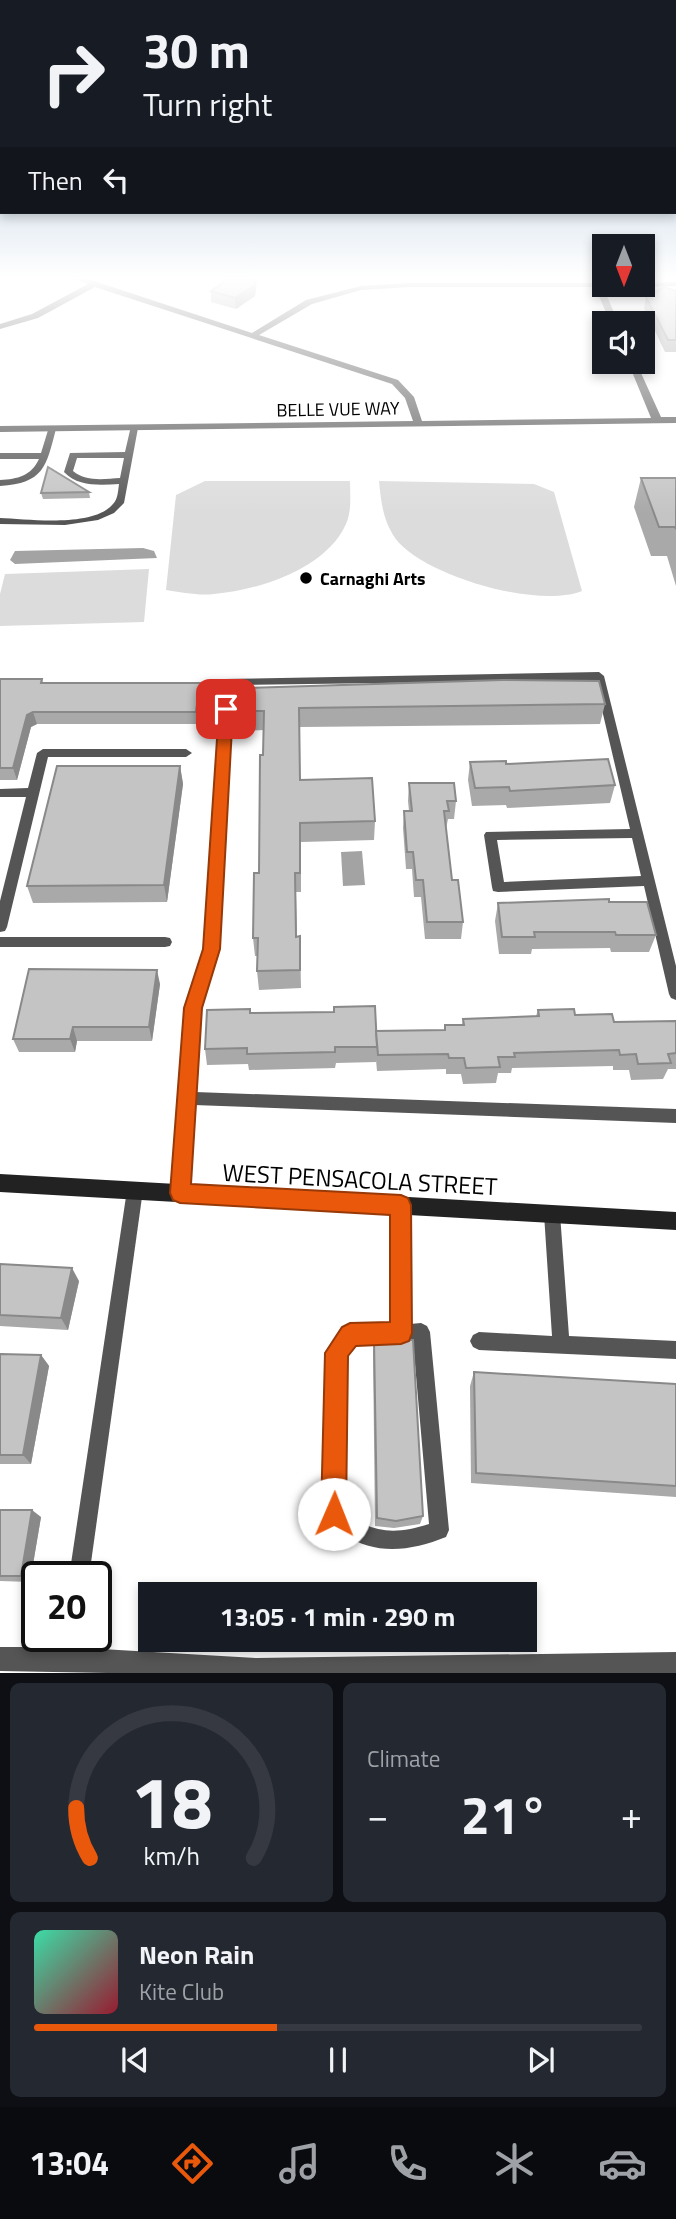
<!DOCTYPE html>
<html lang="en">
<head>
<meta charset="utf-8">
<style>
	body { margin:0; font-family:"Titillium Web",sans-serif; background:#242831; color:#f1f3f6; height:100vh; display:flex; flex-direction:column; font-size:26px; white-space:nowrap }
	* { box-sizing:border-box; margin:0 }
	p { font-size:23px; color:#9ea1a6 }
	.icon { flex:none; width:38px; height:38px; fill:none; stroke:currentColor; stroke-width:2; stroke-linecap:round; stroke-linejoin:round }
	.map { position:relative; height:1673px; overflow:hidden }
	.sheet { display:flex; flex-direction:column; gap:10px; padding:10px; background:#0d0f14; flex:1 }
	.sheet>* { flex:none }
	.banner { position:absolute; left:0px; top:0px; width:677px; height:214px; box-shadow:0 4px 10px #0003; background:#171b24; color:#f1f3f6; overflow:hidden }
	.needle { width:46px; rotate:180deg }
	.fabs { position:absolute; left:592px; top:234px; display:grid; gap:14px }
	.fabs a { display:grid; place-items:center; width:63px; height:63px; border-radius:0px; background:#171b24; box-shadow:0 4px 10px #0003; font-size:35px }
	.speed { position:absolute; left:21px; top:1561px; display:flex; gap:14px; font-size:35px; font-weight:700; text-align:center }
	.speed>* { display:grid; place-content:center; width:91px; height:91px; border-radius:50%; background:#171b24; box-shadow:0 4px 10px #0003; line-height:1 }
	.speed .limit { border:4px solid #111; border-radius:10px; background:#fff; color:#111 }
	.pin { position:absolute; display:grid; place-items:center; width:60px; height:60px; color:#fff; margin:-30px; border-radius:14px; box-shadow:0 4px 10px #0006 }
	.me { position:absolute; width:77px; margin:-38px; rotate:1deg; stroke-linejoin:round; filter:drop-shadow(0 0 5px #0008) }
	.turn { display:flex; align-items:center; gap:24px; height:147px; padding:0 28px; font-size:32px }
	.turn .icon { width:91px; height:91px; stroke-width:2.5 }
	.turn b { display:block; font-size:49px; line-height:60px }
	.then { display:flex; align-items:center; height:66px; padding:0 28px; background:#0003; gap:14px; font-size:26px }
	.big { font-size:52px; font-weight:700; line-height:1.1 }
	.sheet .tile { flex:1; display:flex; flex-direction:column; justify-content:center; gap:10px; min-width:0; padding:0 24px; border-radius:10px; background:#242831 }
	.sheet .dial { align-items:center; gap:0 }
	.dial svg { height:182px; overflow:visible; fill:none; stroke:#363941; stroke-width:7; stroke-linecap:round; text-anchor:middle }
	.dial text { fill:#f1f3f6; stroke:none }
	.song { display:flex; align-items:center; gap:21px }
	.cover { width:84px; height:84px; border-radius:10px; background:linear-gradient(135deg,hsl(160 70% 55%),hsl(350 70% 35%)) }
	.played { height:7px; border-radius:4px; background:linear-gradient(90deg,#ea580c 40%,#363941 40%) }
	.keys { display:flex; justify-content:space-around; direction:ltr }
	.heat { display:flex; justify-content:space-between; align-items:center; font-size:38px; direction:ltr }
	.sheet .tiles { flex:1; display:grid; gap:10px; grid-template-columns:1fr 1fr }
	.tile:last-child { grid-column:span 2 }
	.trip { position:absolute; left:138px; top:1582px; width:399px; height:70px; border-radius:0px; background:#171b24; box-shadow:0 4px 10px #0003; font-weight:700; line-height:70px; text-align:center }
	.tab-bar { display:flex; height:112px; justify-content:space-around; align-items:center; background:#090b0e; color:#9ea1a6 }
	.tab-bar .icon { width:49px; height:49px }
	.tab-bar .current { color:#ea580c }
	.tab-bar b { font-size:32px; color:#f1f3f6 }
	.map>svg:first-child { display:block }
</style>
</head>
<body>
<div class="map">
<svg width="676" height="1673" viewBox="0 0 676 1673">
	<rect width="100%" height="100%" fill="#fff"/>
	<!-- green -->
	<g fill="#dcdcdc">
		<path d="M205 481H350C350 496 352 510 346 524 326 569 259 590 214 594 199 596 181 592 166 590L176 495Z"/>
		<path d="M379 481 534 484 554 492 582 591C538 609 423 576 395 538 383 520 381 502 379 481Z"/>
		<polygon points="149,569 144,622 0,626 0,594 5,574"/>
	</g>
	<!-- water -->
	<g fill="#a3a3a3">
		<polygon points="143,548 154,551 157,558 15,564 10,560 15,551"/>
		<polygon points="362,851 365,885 343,886 341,852"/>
	</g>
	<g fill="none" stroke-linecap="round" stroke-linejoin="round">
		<!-- service -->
		<g fill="#555" fill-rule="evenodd">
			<path d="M131 426 138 428 124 503 114 513 98 520 65 525 0 524V518C28 519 93 528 113 504 118 499 118 491 119 484 100 485 78 487 64 472L70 453 125 452ZM77 458H124L120 478C104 479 86 482 73 471Z"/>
			<path d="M49 427 56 429C46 467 44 483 0 486V480C18 479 31 476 39 459H0V453H41Z"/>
			<path d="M599 672 604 676 676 966V1000L671 998 669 994 644 886 498 892 493 891 492 887 484 835 486 832 630 829 595 680 233 685 218 949 200 1008 195 1092 676 1109V1123L194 1105 188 1193 186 1198 180 1201 174 1198 172 1193 186 1008 204 949 224 679ZM632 838 641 876 504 882 497 840Z"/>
			<polygon points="43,749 186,749 192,753 186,757 48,757 7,927 5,931 0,932 0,901 26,797 0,797 0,789 28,788 37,753"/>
			<polygon points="0,937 165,937 170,938 172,942 170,946 165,947 0,947"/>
			<polygon points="135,1182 141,1185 143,1190 89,1577 69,1577 127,1190 129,1185"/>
			<path d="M401 1197 407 1200 409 1205 410 1324 421 1323 427 1326 430 1332 449 1530 446 1537C411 1551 376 1556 343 1534 335 1529 328 1523 325 1514L327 1353 344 1328 350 1325 392 1324 393 1205 395 1200ZM413 1341 429 1524C395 1535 371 1534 343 1510L345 1356 354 1342Z"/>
			<polygon points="552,1206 558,1208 560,1214 569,1336 676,1341 676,1359 479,1350 473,1347 470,1341 473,1335 479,1332 552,1336 544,1214 546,1208"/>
			<polygon points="60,1636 80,1636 77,1659 74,1666 67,1669 60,1666 57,1659"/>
		</g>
		<!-- minor -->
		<g fill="#555" fill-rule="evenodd">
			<polygon points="75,279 88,279 252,333 306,300 361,286 409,283 604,283 604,285 608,285 603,287 619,324 611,324 595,287 409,287 361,290 312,304 259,335 398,380 414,397 422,421 651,418 628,362 636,362 661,417 676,417 676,423 0,432 0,426 413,421 405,398 392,384 95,287 38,318 0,329 0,324 32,314 88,284"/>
			<polygon points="676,282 676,286 642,287 638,285 642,285 642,283"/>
			<polygon points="0,1647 67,1647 256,1658 676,1652 676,1673 107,1673 0,1671"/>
		</g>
		<!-- secondary -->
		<polygon fill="#222" fill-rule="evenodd" points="0,1174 676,1212 676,1230 0,1192"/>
	</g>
	<!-- wall -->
	<g fill="#a9a9a9">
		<polygon points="228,279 257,279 255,296 236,309 211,302 211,291"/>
		<polygon points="676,291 676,352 665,352 644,308 646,297"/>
		<polygon points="641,478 676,478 676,586 667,556 651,556 634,507"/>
		<polygon points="89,492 90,498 43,499 41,493"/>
		<polygon points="0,679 42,679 43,683 200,683 201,695 198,724 37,724 31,727 17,780 0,780"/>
		<polygon points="243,688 605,704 600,724 300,727 300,780 375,821 374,840 301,842 301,892 296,892 297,937 300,936 301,988 259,990 257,971 257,956 255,956 253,938 259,873 264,730 243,731 241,711"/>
		<polygon points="470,762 506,764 615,785 610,803 507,808 506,805 472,806 468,780"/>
		<polygon points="180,766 183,784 167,902 33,903 27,886"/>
		<polygon points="409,783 456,801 454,819 448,819 446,829 452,880 463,922 461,939 425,939 421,897 414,897 412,869 406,869 403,828 404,811 409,811 408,801"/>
		<polygon points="609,902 656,935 649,952 611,952 610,948 532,949 531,954 499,954 495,921 498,903"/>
		<polygon points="160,984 152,1041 77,1041 75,1052 19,1052 13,1039"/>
		<polygon points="538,1010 575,1015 614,1022 676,1022 676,1069 668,1069 663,1079 631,1080 629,1070 613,1070 613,1066 512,1068 511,1073 498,1073 496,1083 463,1084 461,1074 446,1074 446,1069 377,1071 376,1060 376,1062 336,1063 335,1068 249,1070 248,1064 207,1065 205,1049 251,1013 376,1031 444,1030 445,1025 462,1025 463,1019 536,1016"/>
		<polygon points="0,1264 79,1281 68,1330 0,1326"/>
		<polygon points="374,1340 423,1516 420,1524 394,1528 375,1526 373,1352"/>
		<polygon points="0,1354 41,1355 49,1366 31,1464 0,1464"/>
		<polygon points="474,1372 676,1384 676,1497 471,1483 470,1386"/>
		<polygon points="0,1510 41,1517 30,1582 0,1581"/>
	</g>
	<!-- shaded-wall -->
	<g fill="#898989">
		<polygon points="255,279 257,279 255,296 236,309 235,298"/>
		<polygon points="200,683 201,695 198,724 196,712"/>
		<polygon points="33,712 37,724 31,727 17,780 13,768 27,715"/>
		<polygon points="180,766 183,784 167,902 164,885"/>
		<polygon points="157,970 160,984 152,1041 149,1027"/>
		<polygon points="73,1027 77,1041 75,1052 70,1039"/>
		<polygon points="72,1268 79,1281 68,1330 61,1318"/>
		<polygon points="41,1355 49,1366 31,1464 23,1455"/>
		<polygon points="32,1510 41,1517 30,1582 21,1576"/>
	</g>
	<!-- building -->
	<g fill="#c4c4c4" stroke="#898989" stroke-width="2">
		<polygon points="228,279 255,279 255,285 235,298 211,291"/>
		<polygon points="664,287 676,291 676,340 668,340 646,297"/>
		<polygon points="48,467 89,492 41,493"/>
		<polygon points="641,478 676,478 676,529 675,527 659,527"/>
		<polygon points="0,679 42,679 41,683 200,683 196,712 33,712 27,715 13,768 0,768"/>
		<polygon points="502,680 599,681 605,704 299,708 300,780 372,778 375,821 300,823 300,873 295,873 296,937 300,936 300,970 257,971 258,938 253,938 254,873 259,873 260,755 263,755 264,711 241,711 243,688"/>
		<polygon points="608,759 615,785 510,791 509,787 475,788 470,762 506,761 506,764"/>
		<polygon points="57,766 180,766 164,885 27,886"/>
		<polygon points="409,783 454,783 456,801 447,801 449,811 444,811 452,880 458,880 463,922 427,922 423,880 416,880 413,852 407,852 404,811 412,811"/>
		<polygon points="609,899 609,902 647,902 656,935 616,935 615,932 534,932 535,937 502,937 498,903"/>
		<polygon points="29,969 157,970 149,1027 73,1027 70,1039 13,1039"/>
		<polygon points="375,1006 377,1047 335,1047 335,1052 247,1054 247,1048 205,1049 207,1010 250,1009 250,1013 334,1012 334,1007"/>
		<polygon points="574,1009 575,1015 612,1014 614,1022 676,1021 676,1053 668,1054 671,1063 638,1064 636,1054 620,1055 619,1050 514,1053 515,1057 498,1057 500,1067 466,1068 464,1058 449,1058 448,1054 378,1055 376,1031 445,1030 445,1025 464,1025 463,1019 539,1016 538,1010"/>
		<polygon points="0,1264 72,1268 61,1318 0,1315"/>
		<polygon points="374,1340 413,1340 423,1516 396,1521 377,1518"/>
		<polygon points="0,1354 41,1355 23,1455 0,1455"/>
		<polygon points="474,1372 676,1384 676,1486 476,1473"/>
		<polygon points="0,1510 32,1510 21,1576 0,1576"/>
	</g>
	<!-- sky -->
	<linearGradient id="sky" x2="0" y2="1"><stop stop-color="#8cadcc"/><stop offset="0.54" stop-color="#fff"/><stop offset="1" stop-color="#fff" stop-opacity="0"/></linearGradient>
	<rect width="676" height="514" fill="url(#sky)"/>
	<!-- route -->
	<polygon fill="#ea580c" stroke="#983908" stroke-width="2" points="226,704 233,709 220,949 202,1008 191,1184 401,1195 408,1198 411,1205 412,1333 409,1341 401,1344 356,1346 348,1356 346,1514 342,1523 334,1526 325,1523 321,1514 325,1353 342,1327 350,1323 390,1322 390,1215 180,1203 173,1200 170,1193 184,1008 203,949 219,709"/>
	<!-- markers -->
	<circle fill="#000" stroke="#fff" stroke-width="2.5" cx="306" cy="578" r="7"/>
	<g text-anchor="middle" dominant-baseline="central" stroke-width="5" stroke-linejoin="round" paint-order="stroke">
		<!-- far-street labels -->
		<g font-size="18" fill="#000" stroke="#fff">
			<text transform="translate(338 409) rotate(-1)">BELLE VUE WAY</text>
		</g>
		<!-- far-poi labels -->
		<g font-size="18" font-weight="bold" fill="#000" stroke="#fff" text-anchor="start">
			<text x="320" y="578">Carnaghi Arts</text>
		</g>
		<!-- near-street labels -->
		<g font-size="24" fill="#000" stroke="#fff">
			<text transform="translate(360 1179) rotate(3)">WEST PENSACOLA STREET</text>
		</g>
	</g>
</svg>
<div class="fabs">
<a><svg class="needle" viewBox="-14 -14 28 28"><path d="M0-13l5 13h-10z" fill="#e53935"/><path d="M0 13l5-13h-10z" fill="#9ea1a6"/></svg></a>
<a><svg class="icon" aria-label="sound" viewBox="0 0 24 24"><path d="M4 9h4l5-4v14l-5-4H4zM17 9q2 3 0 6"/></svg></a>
</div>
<div class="speed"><div class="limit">20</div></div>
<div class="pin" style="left:226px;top:709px;background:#d93025"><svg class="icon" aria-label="arrive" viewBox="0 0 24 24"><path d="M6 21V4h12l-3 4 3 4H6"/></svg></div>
<svg class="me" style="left:334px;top:1514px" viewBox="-20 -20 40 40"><circle r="19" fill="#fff"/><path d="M0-13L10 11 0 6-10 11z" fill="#ea580c"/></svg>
<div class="trip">13:05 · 1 min · 290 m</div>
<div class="banner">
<div class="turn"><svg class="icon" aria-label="right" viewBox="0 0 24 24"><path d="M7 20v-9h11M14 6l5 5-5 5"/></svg><div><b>30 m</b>Turn right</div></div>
<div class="then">Then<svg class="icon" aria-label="left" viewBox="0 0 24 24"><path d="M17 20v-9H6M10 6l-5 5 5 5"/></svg></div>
</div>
</div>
<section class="sheet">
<div class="tiles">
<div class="tile dial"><svg viewBox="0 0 100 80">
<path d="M14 69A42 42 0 1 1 86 69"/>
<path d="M14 69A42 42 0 0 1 8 47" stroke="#ea580c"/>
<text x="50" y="56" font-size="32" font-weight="700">18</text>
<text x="50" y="72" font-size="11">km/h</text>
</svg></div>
<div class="tile"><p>Climate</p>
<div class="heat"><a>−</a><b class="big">21°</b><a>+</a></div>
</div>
<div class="tile">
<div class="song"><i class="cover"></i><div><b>Neon Rain</b><p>Kite Club</p></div></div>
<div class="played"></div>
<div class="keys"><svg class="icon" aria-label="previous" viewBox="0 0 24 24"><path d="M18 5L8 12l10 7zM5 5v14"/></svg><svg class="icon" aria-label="pause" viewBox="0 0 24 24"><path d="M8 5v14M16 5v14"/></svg><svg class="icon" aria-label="next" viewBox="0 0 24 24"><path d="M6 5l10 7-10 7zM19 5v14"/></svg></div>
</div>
</div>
</section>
<nav class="tab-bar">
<b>13:04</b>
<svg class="icon current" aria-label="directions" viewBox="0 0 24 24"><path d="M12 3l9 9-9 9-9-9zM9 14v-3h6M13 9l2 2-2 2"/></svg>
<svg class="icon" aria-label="music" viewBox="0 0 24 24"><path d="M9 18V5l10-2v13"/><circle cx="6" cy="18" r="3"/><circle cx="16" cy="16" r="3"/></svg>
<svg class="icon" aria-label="phone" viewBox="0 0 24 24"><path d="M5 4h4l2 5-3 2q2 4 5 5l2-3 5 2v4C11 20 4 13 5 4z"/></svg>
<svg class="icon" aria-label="climate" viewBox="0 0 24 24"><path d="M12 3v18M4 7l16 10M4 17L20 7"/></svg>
<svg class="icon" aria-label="car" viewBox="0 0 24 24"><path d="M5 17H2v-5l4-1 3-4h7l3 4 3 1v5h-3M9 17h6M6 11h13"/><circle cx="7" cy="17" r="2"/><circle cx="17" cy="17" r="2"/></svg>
</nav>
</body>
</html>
